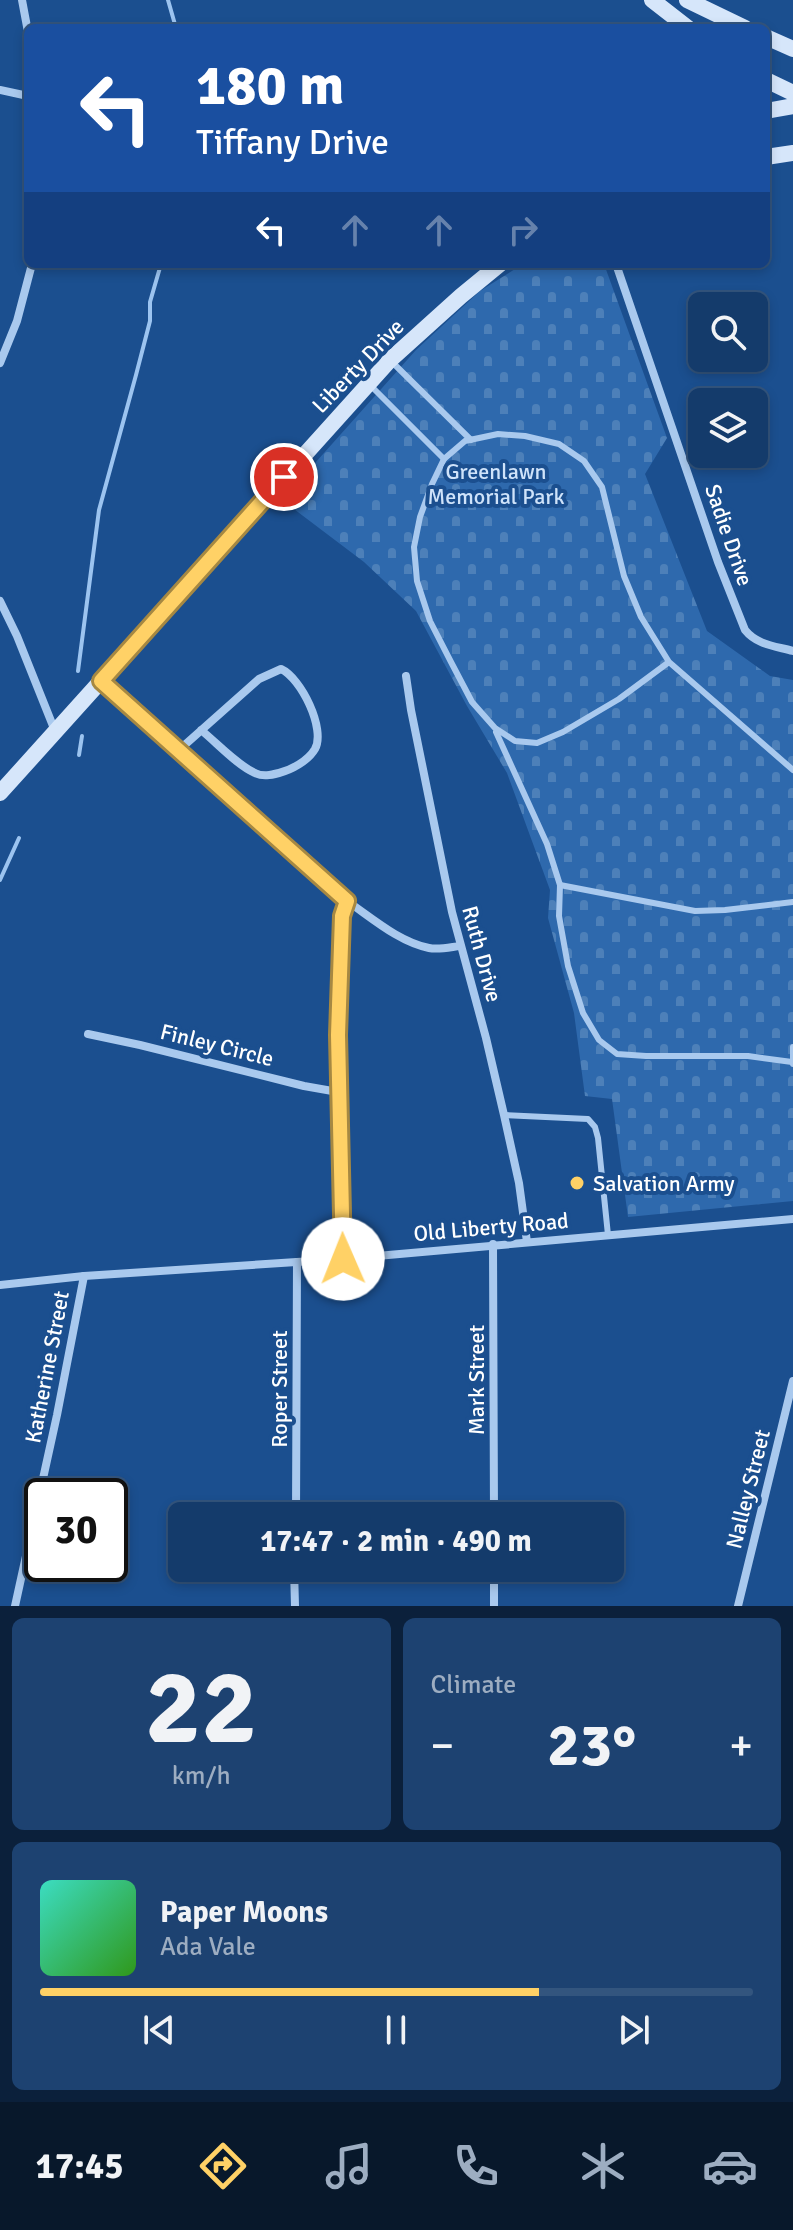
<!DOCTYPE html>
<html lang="en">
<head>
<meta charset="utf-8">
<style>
	body { margin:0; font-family:Signika,sans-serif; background:#1d4271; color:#f1f3f6; height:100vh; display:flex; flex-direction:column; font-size:30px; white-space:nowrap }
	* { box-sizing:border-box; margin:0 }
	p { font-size:26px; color:#9dadc1 }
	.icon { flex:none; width:44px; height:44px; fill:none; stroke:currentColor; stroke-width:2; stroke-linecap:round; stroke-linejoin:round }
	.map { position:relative; height:1606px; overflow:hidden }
	.panel { display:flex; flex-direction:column; gap:12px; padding:12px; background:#0b203b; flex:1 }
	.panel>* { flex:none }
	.guide { position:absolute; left:24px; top:24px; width:746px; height:244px; border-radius:12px; box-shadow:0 4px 12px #0003,0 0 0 2px #33557e; background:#1a4fa0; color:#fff; overflow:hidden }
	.tools { position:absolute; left:688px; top:292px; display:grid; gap:16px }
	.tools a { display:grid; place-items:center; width:80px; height:80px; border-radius:12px; background:#143b6b; box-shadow:0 4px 12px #0003,0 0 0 2px #33557e; font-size:40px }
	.speed { position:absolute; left:24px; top:1478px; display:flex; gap:16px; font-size:40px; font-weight:700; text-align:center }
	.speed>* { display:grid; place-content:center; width:104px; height:104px; border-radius:50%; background:#143b6b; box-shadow:0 4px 12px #0003,0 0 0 2px #33557e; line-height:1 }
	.speed .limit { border:4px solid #111; border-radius:12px; background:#fff; color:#111 }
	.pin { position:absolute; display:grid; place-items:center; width:68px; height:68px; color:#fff; margin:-34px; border:4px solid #fff; border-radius:50%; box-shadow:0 2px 8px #0007 }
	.me { position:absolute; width:88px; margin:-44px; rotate:359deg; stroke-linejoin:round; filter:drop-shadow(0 0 6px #0008) }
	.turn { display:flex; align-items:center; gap:28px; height:168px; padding:0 40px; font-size:36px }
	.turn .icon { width:104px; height:104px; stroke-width:2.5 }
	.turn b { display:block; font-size:56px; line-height:68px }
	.lanes { display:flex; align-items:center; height:76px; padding:0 40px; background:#0003; justify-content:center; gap:40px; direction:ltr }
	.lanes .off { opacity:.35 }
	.big { font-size:60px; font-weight:700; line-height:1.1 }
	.panel .card { flex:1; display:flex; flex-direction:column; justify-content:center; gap:12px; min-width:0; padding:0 28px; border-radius:12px; background:#1d4271 }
	.panel .dial { align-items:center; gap:0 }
	.dial b { font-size:104px; line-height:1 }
	.song { display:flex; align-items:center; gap:24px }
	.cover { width:96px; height:96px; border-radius:12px; background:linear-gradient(135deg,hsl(170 70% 55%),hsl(110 70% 35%)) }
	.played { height:8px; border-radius:4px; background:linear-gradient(90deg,#ffd166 70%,#33557e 70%) }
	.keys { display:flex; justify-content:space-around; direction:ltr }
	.heat { display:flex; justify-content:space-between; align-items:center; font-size:44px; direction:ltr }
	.panel .tiles { flex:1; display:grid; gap:12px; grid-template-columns:1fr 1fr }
	.card:last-child { grid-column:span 2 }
	.trip { position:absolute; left:168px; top:1502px; width:456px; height:80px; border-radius:12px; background:#143b6b; box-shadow:0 4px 12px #0003,0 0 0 2px #33557e; font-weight:700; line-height:80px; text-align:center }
	.dock { display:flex; height:128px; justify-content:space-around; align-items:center; background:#08182b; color:#9dadc1 }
	.dock .icon { width:56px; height:56px }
	.dock .on { color:#ffd166 }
	.dock b { font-size:36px; color:#f1f3f6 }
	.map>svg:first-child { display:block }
</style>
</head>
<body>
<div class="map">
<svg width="793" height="1606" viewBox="0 0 793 1606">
	<defs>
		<pattern id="cemetery-stones" width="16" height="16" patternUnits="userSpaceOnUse" patternTransform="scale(2)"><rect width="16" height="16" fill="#2e69ad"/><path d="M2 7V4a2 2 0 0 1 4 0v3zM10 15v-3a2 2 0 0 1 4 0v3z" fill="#4d80b9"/></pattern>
	</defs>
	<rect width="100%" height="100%" fill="#1b4f8f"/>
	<!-- cemetery -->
	<polygon fill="url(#cemetery-stones)" points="523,264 604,264 667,438 645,474 707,631 770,676 793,680 793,1201 628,1217 612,1099 585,1096 574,1013 548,918 550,890 507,773 467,706 416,611 364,562 282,500 416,350 480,291"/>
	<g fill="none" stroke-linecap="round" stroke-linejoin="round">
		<!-- stream -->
		<g stroke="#9cc4f0" stroke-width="4">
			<polyline points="168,0 176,28"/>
			<polyline points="78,671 99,510 136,375 150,321 150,302 161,264"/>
			<polyline points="79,755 82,736"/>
			<polyline points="0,880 19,838"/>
		</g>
		<!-- lane -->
		<g stroke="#a9c9ee" stroke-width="6">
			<polyline points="391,361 471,440"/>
			<polyline points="371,386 444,459"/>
			<polyline points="669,662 619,699 563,732 537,743 515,741 495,728 472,702 451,662 430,621 417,581 414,547 420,517 432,484 444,459 465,441 498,434 525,436 559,444 584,461 602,487 624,576 641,617 669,662 793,770"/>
			<polyline points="496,732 547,844 560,885 559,916 568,966 583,1013 599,1040 617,1054 646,1056 748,1056 792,1062"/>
			<polyline points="560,885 695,911 725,910 793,902"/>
			<polyline points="793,1064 793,1047"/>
			<polyline points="504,1115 588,1119 595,1127 598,1138 608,1235"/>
		</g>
		<!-- street -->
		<g stroke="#a9c9ee" stroke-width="8">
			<polyline points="22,0 28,32"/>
			<polyline points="0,90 28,96"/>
			<path d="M616 264 718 562 745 630C757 645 775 646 793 651"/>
			<polyline points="0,363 17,321 32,264"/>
			<polyline points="0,601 17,636 55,731"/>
			<polyline points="406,676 411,710 452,912 486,1038 504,1115 519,1183 527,1242"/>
			<path d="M102 681 347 901C372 918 399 942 429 948 439 950 451 947 460 946"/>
			<path d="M179 750 259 679 281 669C301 678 326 729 315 749 308 761 291 770 279 773 271 775 263 777 255 773 237 765 217 743 201 730"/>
			<polyline points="88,1034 140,1045 304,1086 338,1092"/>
			<polyline points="493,1244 494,1516"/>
			<polyline points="343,1259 338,1035 342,916 347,901"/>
			<polyline points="0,1285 84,1276 343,1259 793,1219"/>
			<polyline points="296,1516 297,1262"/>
			<polyline points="294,1568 295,1606"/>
			<polyline points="15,1606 57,1415 84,1276"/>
			<polyline points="494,1606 494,1568"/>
			<polyline points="738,1606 793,1381"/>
		</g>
		<!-- secondary -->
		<g stroke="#d6e6fa" stroke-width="16">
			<polyline points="652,0 688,28"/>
			<polyline points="687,0 745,28"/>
			<polyline points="766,37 793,49"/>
			<polyline points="766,80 793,93"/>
			<polyline points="766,111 793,106"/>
			<polyline points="766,157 793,153"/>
			<polyline points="0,793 390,360 461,296 500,264"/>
		</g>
	</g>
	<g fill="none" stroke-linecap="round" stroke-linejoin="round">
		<!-- route casing -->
		<g stroke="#a68842" stroke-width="20">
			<polyline id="route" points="284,477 101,681 347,901 342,916 338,1035 343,1259"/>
		</g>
		<!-- route -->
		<use href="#route" stroke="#ffd166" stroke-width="14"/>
	</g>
	<!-- markers -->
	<circle fill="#ffd166" stroke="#1b4f8f" stroke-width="3" cx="577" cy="1183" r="8"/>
	<g text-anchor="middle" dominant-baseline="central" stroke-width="8" stroke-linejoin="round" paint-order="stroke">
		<!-- street labels -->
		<g font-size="22" fill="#fff" stroke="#1b4f8f">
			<text transform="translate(358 366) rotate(-46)">Liberty Drive</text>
			<text transform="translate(729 535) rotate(71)">Sadie Drive</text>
			<text transform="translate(482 954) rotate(75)">Ruth Drive</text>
			<text transform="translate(217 1045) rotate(14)">Finley Circle</text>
			<text transform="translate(491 1227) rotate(-5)">Old Liberty Road</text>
			<text transform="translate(47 1367) rotate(-79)">Katherine Street</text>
			<text transform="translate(476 1380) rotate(-90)">Mark Street</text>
			<text transform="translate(279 1389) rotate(-90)">Roper Street</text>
			<text transform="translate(748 1489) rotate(-76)">Nalley Street</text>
		</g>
		<!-- park labels -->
		<g font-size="22" fill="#cfe3fa" stroke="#1b4f8f">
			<text x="496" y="471">Greenlawn<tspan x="496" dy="25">Memorial Park</tspan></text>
		</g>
		<!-- poi labels -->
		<g font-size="22" fill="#fff" stroke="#1b4f8f" text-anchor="start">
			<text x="593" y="1183">Salvation Army</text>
		</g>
	</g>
</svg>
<div class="tools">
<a><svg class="icon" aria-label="search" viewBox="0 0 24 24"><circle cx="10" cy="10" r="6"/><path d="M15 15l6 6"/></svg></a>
<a><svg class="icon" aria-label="layers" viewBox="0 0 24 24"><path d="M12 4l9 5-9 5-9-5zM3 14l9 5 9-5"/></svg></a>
</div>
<div class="speed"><div class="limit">30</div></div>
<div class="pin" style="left:284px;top:477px;background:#d93025"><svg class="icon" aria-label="arrive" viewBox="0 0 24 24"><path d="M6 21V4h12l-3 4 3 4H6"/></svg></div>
<svg class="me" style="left:343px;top:1259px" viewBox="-20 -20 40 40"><circle r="19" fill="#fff"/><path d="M0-13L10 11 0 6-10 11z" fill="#ffd166"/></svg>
<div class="trip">17:47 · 2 min · 490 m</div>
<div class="guide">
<div class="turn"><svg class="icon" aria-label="left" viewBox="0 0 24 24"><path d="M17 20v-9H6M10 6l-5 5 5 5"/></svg><div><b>180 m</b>Tiffany Drive</div></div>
<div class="lanes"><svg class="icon" aria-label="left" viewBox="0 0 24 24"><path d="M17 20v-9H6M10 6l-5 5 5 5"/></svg><svg class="icon off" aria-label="ahead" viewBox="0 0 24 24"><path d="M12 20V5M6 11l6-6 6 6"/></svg><svg class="icon off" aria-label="ahead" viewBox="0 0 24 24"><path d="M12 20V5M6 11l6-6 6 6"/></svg><svg class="icon off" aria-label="right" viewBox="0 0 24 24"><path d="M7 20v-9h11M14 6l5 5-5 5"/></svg></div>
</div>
</div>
<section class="panel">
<div class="tiles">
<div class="card dial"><b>22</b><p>km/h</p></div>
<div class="card"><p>Climate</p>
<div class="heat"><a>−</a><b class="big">23°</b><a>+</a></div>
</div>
<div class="card">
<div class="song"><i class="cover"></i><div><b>Paper Moons</b><p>Ada Vale</p></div></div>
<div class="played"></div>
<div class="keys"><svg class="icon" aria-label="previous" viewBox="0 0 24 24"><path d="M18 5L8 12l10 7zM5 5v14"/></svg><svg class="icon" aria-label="pause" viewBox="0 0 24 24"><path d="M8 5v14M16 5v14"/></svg><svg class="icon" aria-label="next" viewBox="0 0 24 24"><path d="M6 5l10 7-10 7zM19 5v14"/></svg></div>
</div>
</div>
</section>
<nav class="dock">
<b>17:45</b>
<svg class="icon on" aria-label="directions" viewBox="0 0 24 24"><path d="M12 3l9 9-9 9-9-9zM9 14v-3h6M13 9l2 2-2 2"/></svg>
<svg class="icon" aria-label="music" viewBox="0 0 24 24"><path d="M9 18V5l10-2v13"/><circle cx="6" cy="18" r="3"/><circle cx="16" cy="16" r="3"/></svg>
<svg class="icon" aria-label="phone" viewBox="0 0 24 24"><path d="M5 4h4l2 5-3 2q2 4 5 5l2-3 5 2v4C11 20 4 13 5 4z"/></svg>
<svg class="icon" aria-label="climate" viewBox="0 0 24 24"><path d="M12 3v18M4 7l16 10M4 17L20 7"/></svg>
<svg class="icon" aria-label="car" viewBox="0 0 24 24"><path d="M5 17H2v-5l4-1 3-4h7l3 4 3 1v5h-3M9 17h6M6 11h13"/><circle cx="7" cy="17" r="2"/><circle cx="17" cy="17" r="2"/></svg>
</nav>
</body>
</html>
